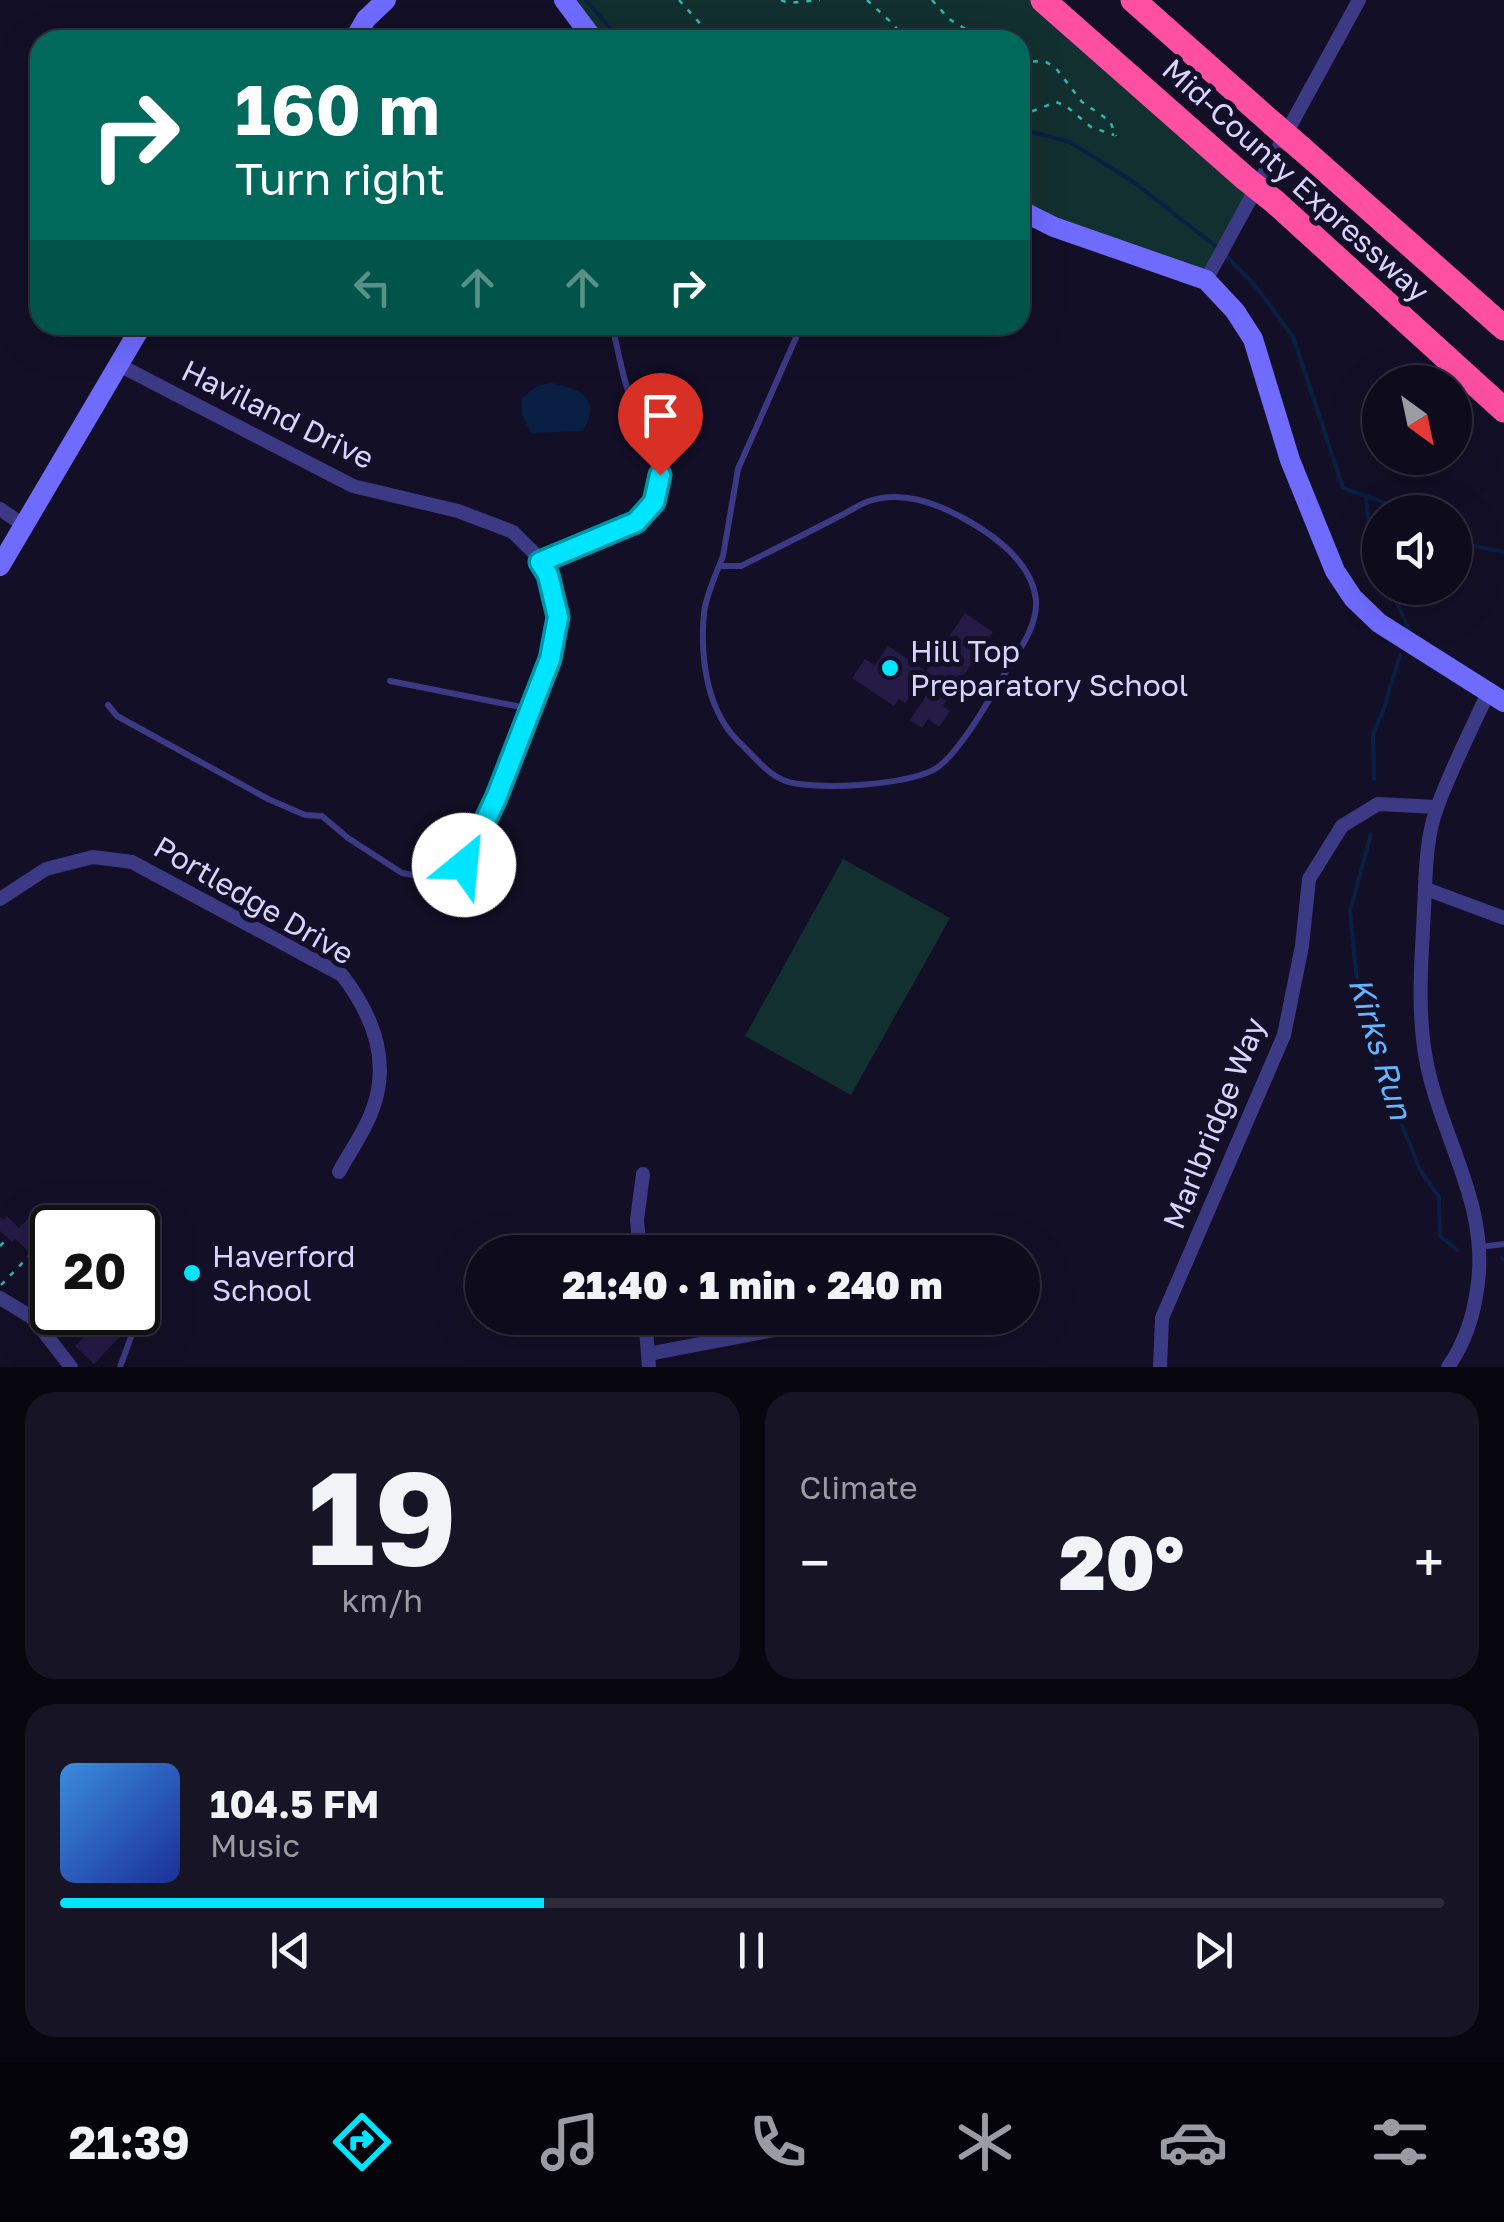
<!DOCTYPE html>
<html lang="en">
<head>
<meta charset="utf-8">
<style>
	body { margin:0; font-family:"Golos Text",sans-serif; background:#171425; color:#f1f3f6; height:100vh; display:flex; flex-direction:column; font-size:38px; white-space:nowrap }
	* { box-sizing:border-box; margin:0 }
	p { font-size:32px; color:#9b9ba3 }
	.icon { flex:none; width:55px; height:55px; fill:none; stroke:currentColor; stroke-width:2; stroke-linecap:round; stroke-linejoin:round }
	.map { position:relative; height:1367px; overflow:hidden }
	.details { display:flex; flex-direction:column; gap:25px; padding:25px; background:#08060f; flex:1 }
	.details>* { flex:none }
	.banner { position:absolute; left:30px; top:30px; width:1000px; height:305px; border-radius:30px; box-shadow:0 10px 40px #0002,0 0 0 2px #2e2b3b; background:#00695c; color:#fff; overflow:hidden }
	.needle { width:65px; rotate:147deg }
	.controls { position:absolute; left:1362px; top:365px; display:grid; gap:20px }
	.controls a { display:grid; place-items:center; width:110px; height:110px; border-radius:50%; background:#0e0b1c; box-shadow:0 10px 40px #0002,0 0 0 2px #2e2b3b; font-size:50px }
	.speed { position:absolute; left:30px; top:1205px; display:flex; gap:20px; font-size:50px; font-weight:700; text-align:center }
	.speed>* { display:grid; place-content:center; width:130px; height:130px; border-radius:50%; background:#0e0b1c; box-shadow:0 10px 40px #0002,0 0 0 2px #2e2b3b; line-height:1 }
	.speed .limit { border:5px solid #111; border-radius:15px; background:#fff; color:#111 }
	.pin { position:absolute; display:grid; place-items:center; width:85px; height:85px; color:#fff; margin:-102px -42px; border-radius:50% 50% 50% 0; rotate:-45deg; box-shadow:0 0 10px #0007 }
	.pin .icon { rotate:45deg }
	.me { position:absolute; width:110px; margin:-55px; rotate:28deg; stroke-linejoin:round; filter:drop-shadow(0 0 8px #0008) }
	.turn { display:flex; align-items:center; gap:35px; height:210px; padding:0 40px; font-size:45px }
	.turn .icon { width:130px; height:130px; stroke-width:2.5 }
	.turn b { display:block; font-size:70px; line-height:85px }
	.lanes { display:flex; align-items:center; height:95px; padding:0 40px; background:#0003; justify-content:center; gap:50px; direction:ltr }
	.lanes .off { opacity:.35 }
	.big { font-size:75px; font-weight:800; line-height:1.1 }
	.details .tile { flex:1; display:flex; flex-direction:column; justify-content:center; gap:15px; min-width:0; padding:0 35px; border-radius:30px; background:#171425 }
	.details .dial { align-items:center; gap:0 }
	.dial b { font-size:130px; line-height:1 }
	.song { display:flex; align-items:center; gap:30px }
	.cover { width:120px; height:120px; border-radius:15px; background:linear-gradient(135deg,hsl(210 70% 55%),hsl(230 70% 35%)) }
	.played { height:10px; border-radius:5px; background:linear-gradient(90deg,#00e5ff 35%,#2e2b3b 35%) }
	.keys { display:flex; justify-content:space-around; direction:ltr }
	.heat { display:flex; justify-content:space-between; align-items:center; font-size:55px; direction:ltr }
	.details .tiles { flex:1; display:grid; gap:25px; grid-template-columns:1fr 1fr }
	.tile:last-child { grid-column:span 2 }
	.trip { position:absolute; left:465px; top:1235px; width:575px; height:100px; border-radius:50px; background:#0e0b1c; box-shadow:0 10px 40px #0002,0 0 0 2px #2e2b3b; font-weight:800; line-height:100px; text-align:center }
	.dock { display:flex; height:160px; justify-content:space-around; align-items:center; background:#06040b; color:#9b9ba3 }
	.dock .icon { width:70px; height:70px }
	.dock .current { color:#00e5ff }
	.dock b { font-size:45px; color:#f1f3f6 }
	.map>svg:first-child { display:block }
</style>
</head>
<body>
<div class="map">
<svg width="1504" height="1367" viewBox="0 0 1504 1367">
	<rect width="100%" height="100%" fill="#130f26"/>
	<!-- green -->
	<g fill="#12302f">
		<polygon points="564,0 1036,0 1264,192 1206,280 1020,210 1020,40 595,40"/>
		<polygon points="843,859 950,918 851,1095 745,1036"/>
	</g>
	<!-- water -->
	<path fill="#0a1f44" d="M551 383C578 389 603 396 583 431L531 433 522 415V398L537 386Z"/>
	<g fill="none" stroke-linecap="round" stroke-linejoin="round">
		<!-- stream -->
		<g stroke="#0a1f44" stroke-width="4">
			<polyline points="586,0 620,40"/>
			<polyline points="1020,129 1070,142 1135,183 1219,249"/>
			<polyline points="1226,256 1254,284 1293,337 1343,488 1411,512"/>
			<polyline points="1366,496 1371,548 1380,567"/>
			<polyline points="1455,534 1470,545 1504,552"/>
			<polyline points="1390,588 1409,629"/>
			<polyline points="1374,779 1373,733 1383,712 1400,655"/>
			<polyline points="1371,834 1350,911 1358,991 1375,1056 1420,1170 1439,1197 1440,1236 1457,1250"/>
			<polyline points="1502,1258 1504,1259"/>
		</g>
	</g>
	<!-- building -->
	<g fill="#241b47">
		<polygon points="965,613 993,632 943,706 950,711 939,727 928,719 922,728 910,720 929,692 917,684 905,703 899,699 894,706 852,678 865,659 875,665 888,646 926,671"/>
		<polygon points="0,1216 4,1220 7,1216 19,1228 30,1217 52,1238 52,1255 43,1265 15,1239 12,1242 0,1231"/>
		<polygon points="101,1312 122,1312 112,1323 123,1333 94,1364 75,1346 102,1318 99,1315"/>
	</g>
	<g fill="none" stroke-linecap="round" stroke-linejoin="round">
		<!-- path -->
		<g stroke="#2fb8b0" stroke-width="2.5" stroke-dasharray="5 8" stroke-linecap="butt">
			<polyline points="679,0 715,40"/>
			<polyline points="781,0 788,3 820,0"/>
			<polyline points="867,0 894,25 905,40"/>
			<polyline points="932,0 949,19 984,40"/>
			<polyline points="1020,62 1044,61 1055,67 1082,102 1110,121 1116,136"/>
			<polyline points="1020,116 1056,102 1066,106 1091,127 1114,135"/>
			<polyline points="0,1246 8,1238"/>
			<polyline points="1,1285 31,1254"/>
		</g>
		<!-- lane -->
		<g stroke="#3d3a85" stroke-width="6">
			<path d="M540 562C570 550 604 540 632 524 689 491 645 434 629 394 622 374 619 354 614 334"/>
			<path d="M719 566H741C773 550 805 534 836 518 847 513 858 505 869 501 902 490 935 503 963 518 994 535 1032 562 1036 600 1038 627 1017 653 1004 675 990 699 960 751 938 767 915 785 811 792 783 780 765 772 752 754 738 741 706 709 700 656 704 613 706 595 716 574 723 556L738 469 798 333 805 325"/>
			<polyline points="390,681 531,709"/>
			<polyline points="108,705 117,716 268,799 305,815 322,816 348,838 402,873 447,881 464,865 486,823"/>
			<polyline points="1480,1247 1504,1244"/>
			<polyline points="120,1367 146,1296"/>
		</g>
		<!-- street -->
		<g stroke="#3d3a85" stroke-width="14">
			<polyline points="1206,280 1359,0"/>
			<polyline points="121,366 353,486 458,511 513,532 534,553 549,575 558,617 550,659 486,822"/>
			<polyline points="0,509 22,524"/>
			<polyline points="1426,889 1504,918"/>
			<path d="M0 899 46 869 93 857 132 862 342 975C372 1014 391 1059 373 1108 366 1130 350 1151 339 1172"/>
			<polyline points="640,1252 637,1220 643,1174"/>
			<polyline points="0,1298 33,1318 71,1367"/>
			<polyline points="645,1318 649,1367"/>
			<polyline points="648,1354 779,1329 799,1318"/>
			<polyline points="1160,1367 1162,1318 1284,1035 1302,946 1309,879 1342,826 1378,804 1437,807"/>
			<path d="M1448 1367C1465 1343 1473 1318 1477 1290 1492 1198 1432 1128 1423 1039 1418 996 1422 953 1424 910 1426 874 1425 839 1438 805 1452 767 1471 730 1488 693"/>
		</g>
		<!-- secondary -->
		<g stroke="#6f6bff" stroke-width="20">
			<polyline points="564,0 594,40"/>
			<polyline points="354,40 366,19 386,0"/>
			<polyline points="1020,210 1054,227 1206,280 1235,311 1253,339 1290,460 1335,571 1353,598 1379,623 1504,702"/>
			<polyline points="0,566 142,325"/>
		</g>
		<!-- highway -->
		<g stroke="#ff4fa3" stroke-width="25">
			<polyline points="1043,0 1245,178"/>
			<polyline points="1133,0 1273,124"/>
			<polyline points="1302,149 1504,328"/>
			<polyline points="1275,202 1504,410"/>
		</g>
		<!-- highway-bridge -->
		<g stroke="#ff4fa3" stroke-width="25">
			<polyline points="1273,124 1302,149"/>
			<polyline points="1245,178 1275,202"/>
		</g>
	</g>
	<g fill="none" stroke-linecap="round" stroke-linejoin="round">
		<!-- route casing -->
		<g stroke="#0095a6" stroke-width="25">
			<polyline id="route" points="464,865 496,798 550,659 558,617 548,575 540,562 636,522 654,502 660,475"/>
		</g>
		<!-- route -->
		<use href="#route" stroke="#00e5ff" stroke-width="18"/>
	</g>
	<!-- markers -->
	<g fill="#00e5ff" stroke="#130f26" stroke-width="4">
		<circle cx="890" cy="668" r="10"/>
		<circle cx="192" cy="1273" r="10"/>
	</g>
	<g text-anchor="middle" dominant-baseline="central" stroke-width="10" stroke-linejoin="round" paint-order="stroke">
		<!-- street labels -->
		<g font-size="30" fill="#d9d4ff" stroke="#130f26">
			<text transform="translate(1296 180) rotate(42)">Mid-County Expressway</text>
			<text transform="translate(278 414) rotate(26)">Haviland Drive</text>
			<text transform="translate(254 900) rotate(30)">Portledge Drive</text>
			<text transform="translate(1214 1123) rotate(-68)">Marlbridge Way</text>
		</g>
		<!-- poi labels -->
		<g font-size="30" fill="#d9d4ff" stroke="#130f26" text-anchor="start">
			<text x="910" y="651">Hill Top<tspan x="910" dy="34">Preparatory School</tspan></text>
			<text x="212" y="1256">Haverford<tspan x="212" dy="34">School</tspan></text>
		</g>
		<!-- water labels -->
		<g font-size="32" font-style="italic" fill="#62b6ff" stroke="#130f26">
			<text transform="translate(1381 1048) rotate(73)">Kirks Run</text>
		</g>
	</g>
</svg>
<div class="controls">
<a><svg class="needle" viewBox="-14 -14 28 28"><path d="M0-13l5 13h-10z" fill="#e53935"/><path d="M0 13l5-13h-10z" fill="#9b9ba3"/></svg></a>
<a><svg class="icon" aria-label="sound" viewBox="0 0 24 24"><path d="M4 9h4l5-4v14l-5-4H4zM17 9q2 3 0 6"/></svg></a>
</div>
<div class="speed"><div class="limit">20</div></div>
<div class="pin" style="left:660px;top:475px;background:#d93025"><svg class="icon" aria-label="arrive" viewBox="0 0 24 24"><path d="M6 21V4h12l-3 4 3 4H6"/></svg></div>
<svg class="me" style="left:464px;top:865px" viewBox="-20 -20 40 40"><circle r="19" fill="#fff"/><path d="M0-13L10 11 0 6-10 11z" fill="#00e5ff"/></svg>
<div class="trip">21:40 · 1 min · 240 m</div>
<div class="banner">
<div class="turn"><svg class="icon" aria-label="right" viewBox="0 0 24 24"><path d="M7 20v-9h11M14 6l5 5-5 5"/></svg><div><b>160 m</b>Turn right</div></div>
<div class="lanes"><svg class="icon off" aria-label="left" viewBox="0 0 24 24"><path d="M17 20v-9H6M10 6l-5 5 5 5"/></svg><svg class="icon off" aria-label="ahead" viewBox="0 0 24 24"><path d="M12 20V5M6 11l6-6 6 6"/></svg><svg class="icon off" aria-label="ahead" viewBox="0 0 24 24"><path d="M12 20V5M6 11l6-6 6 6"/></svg><svg class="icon" aria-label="right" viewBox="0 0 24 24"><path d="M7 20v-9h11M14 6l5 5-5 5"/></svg></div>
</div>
</div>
<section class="details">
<div class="tiles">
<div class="tile dial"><b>19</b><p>km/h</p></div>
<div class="tile"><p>Climate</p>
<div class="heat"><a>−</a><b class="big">20°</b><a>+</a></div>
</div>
<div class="tile">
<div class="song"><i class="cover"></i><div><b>104.5 FM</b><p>Music</p></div></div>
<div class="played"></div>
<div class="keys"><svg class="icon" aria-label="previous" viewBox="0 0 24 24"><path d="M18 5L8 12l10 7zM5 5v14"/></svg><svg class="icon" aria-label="pause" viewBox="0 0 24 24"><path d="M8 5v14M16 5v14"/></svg><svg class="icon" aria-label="next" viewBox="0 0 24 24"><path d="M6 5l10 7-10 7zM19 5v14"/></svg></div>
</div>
</div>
</section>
<nav class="dock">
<b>21:39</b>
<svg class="icon current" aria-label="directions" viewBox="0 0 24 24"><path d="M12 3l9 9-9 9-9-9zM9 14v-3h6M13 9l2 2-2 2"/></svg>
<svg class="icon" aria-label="music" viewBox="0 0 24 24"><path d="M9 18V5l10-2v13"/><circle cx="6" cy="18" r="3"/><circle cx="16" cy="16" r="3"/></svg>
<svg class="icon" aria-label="phone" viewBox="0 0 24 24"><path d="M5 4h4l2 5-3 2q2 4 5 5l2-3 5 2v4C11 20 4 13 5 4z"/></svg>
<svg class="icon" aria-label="climate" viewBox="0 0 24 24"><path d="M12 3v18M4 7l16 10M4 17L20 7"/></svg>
<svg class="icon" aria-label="car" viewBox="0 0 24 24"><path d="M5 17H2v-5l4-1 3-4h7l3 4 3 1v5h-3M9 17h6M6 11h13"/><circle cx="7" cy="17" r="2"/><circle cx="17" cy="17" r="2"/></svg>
<svg class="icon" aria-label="filters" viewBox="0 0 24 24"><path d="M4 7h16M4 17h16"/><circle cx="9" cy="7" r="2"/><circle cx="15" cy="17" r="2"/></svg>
</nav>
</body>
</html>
